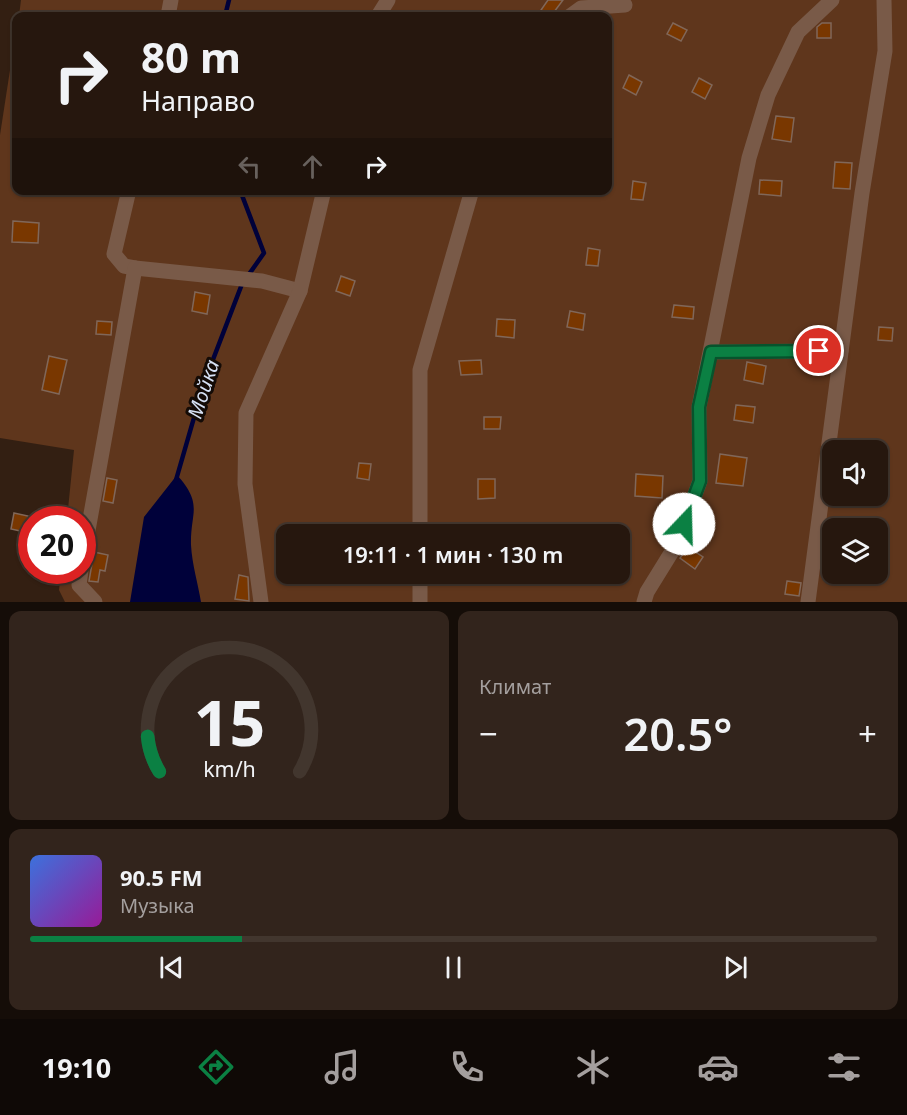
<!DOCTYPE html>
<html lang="ru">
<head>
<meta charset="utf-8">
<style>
	body { margin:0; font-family:"Noto Sans",sans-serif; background:#32241c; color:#f1f3f6; height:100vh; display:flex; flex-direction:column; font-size:22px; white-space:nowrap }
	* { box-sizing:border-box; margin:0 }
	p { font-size:20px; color:#a49f9e }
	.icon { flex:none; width:33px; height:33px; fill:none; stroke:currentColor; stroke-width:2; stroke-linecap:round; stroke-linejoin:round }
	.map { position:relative; height:602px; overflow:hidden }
	.side { display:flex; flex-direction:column; gap:9px; padding:9px; background:#150d08; flex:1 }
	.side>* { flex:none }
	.hud { position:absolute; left:12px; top:12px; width:600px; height:183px; border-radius:12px; box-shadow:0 2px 4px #0004,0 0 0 2px #42362e; background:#26170e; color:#f1f3f6; overflow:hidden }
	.controls { position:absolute; left:822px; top:440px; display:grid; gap:12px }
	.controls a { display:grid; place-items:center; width:66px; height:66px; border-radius:12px; background:#26170e; box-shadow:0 2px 4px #0004,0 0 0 2px #42362e; font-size:30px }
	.speed { position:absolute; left:18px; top:506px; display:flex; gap:12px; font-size:30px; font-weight:700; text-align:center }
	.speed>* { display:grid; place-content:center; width:78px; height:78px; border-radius:50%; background:#26170e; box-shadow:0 2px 4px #0004,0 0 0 2px #42362e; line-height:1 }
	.speed .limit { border:9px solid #d22; background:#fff; color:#111 }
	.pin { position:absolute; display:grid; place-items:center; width:51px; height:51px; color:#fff; margin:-26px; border:3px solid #fff; border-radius:50%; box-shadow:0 2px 6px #0007 }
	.me { position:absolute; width:66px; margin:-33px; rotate:21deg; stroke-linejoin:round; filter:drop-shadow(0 0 4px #0008) }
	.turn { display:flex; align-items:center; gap:21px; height:126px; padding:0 30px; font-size:27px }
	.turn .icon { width:78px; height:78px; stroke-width:2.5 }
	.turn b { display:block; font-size:42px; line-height:51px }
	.lanes { display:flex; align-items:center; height:57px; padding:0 30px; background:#0003; justify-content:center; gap:30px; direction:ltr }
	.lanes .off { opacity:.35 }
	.big { font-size:45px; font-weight:600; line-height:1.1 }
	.side .widget { flex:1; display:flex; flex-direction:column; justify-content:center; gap:9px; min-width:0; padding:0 21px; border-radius:12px; background:#32241c }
	.side .dial { align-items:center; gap:0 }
	.dial svg { height:156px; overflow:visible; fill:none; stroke:#42362e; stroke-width:7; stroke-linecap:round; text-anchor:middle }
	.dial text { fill:#f1f3f6; stroke:none }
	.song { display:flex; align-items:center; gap:18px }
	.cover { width:72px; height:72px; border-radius:9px; background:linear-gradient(135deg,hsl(220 70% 55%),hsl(300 70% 35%)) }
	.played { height:6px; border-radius:3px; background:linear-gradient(90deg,#0b8043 25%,#42362e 25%) }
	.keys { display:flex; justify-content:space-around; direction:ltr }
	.heat { display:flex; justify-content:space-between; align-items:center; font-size:33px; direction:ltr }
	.side .tiles { flex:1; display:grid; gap:9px; grid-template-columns:1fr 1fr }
	.widget:last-child { grid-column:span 2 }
	.trip { position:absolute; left:276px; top:524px; width:354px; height:60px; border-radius:12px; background:#26170e; box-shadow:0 2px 4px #0004,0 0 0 2px #42362e; font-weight:600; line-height:60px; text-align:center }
	.tabs { display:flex; height:96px; justify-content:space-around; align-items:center; background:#0f0906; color:#a49f9e }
	.tabs .icon { width:42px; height:42px }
	.tabs .current { color:#0b8043 }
	.tabs b { font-size:27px; color:#f1f3f6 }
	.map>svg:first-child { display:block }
</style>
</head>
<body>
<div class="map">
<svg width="907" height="602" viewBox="0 0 907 602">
	<rect width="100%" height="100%" fill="#331f12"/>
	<!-- green -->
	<path fill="#5f361c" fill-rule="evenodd" d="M21 0H907V602H65L59 590 61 570H82V519H67L74 450 0 438V135L16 31V190H608V16H19ZM832 450H878V495H832ZM832 528H878V573H832ZM286 534H620V573H286Z"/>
	<!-- water -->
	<path fill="#00013a" d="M177 475C204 505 190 512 191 545 192 564 198 584 201 602H130L144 517Z"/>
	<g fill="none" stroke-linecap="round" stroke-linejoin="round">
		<!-- stream -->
		<g stroke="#00013a" stroke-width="4.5">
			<polyline points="225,16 229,0"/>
			<polyline points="176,480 204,383 242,284 264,253 240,190"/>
		</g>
	</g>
	<!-- building -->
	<g fill="#793700" stroke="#806759" stroke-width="1.5">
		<polygon points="548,0 563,0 551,16 541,10"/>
		<polygon points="673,23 687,30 681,41 667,34"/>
		<polygon points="822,23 831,23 831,38 817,38 817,27"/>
		<polygon points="629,75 642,82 636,95 623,88"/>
		<polygon points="699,78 712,85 705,99 692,92"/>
		<polygon points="776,116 794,118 791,142 772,139"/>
		<polygon points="835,162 852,163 850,189 833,188"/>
		<polygon points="760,180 782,181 781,196 759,194"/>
		<polygon points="633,181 646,183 643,200 631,199"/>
		<polygon points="13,221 39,223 38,243 12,242"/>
		<polygon points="588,248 600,250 598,266 586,265"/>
		<polygon points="341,276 355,281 350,296 336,291"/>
		<polygon points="195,292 210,295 207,314 192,311"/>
		<polygon points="674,305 694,307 693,319 672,317"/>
		<polygon points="570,311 585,314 583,330 567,327"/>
		<polygon points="497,319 515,320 514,338 496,336"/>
		<polygon points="97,321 112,322 111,335 96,334"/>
		<polygon points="879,327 893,328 892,341 878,340"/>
		<polygon points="49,356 67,360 59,394 42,390"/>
		<polygon points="481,360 482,374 461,375 459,361"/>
		<polygon points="747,362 766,366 763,384 744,380"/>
		<polygon points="736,405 755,407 753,423 734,420"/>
		<polygon points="484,417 501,417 500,429 484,429"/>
		<polygon points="720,454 747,458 743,486 716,483"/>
		<polygon points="359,463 371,464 369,480 357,478"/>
		<polygon points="636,474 663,476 662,498 635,496"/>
		<polygon points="107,478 117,480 113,503 103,501"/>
		<polygon points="478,479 495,479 495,498 478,499"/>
		<polygon points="14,513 28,516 25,532 11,529"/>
		<polygon points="688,547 703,557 695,569 680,558"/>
		<polygon points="94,552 108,555 105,571 100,570 98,582 89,581"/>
		<polygon points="239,575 248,577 249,601 235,599"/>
		<polygon points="787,581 801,583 799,596 785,594"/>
	</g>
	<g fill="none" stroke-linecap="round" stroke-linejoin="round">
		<!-- minor -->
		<g stroke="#795a48" stroke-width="15">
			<polyline points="168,16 171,0"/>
			<polyline points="378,16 388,0"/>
			<polyline points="570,16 581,8 625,5"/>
			<polyline points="129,190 114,254 124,266 135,268"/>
			<polyline points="711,352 841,351"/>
			<polyline points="420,534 420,370 472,190"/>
			<polyline points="82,564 135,268 262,281 300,291"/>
			<polyline points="81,570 79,585 95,602"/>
			<polyline points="261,602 245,484 246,413 300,291 324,190"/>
			<polyline points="420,602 420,573"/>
			<polyline points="644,602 647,592 676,545 700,481 699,407 749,158 768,95 798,32 832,0"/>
			<polyline points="808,602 862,193 885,51 884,0"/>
		</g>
	</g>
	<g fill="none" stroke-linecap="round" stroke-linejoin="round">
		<!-- route casing -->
		<g stroke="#07532c" stroke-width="15">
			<polyline id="route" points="684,524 700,481 699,407 711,352 819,351"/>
		</g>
		<!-- route -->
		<use href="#route" stroke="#0b8043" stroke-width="10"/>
	</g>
	<g text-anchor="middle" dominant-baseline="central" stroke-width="6" stroke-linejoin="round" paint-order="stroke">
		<!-- water labels -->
		<g font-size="20" font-style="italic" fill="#d7e2f5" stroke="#140b06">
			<text transform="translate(203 389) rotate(-72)">Мойка</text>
		</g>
	</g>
</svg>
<div class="controls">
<a><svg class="icon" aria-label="sound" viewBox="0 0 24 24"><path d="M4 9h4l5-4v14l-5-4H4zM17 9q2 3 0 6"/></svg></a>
<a><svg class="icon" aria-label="layers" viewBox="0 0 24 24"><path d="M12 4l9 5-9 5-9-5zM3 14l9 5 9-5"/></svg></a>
</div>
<div class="speed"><div class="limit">20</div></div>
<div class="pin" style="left:819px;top:351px;background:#d93025"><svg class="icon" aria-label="arrive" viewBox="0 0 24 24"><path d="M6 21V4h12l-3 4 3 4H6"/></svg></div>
<svg class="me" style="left:684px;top:524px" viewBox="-20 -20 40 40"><circle r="19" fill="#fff"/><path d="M0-13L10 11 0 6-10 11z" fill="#0b8043"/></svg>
<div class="trip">19:11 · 1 мин · 130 m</div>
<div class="hud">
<div class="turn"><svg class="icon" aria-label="right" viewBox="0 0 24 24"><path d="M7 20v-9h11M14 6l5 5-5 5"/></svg><div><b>80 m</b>Направо</div></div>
<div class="lanes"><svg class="icon off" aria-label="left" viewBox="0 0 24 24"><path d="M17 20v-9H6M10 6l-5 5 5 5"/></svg><svg class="icon off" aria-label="ahead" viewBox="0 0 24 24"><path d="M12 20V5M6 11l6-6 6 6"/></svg><svg class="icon" aria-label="right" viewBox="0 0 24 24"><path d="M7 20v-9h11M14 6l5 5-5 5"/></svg></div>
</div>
</div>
<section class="side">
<div class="tiles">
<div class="widget dial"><svg viewBox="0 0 100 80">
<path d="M14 69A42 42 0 1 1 86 69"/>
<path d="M14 69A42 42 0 0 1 8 51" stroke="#0b8043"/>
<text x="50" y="56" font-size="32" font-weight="700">15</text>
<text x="50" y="72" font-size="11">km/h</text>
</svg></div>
<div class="widget"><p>Климат</p>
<div class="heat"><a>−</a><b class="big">20.5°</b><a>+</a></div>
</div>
<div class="widget">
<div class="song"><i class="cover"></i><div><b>90.5 FM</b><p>Музыка</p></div></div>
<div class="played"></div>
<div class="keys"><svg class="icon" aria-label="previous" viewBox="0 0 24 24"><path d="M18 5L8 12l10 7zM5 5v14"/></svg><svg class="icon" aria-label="pause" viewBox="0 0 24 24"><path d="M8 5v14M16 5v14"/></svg><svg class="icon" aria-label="next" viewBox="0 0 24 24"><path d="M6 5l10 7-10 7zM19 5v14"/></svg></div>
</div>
</div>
</section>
<nav class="tabs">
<b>19:10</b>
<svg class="icon current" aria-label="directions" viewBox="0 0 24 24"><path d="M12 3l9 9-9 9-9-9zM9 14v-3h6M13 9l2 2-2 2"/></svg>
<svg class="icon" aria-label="music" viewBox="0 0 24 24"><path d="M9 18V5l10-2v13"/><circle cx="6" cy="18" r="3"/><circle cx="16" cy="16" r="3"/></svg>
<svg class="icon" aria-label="phone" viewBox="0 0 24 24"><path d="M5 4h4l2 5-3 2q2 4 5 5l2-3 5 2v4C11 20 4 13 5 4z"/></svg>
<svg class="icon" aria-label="climate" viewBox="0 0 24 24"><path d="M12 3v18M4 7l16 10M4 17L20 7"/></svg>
<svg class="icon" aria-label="car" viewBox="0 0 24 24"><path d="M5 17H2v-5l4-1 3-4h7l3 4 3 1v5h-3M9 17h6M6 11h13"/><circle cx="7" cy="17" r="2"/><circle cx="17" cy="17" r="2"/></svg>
<svg class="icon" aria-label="filters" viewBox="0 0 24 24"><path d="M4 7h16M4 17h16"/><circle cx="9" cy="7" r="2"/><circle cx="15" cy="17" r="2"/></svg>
</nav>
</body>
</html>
